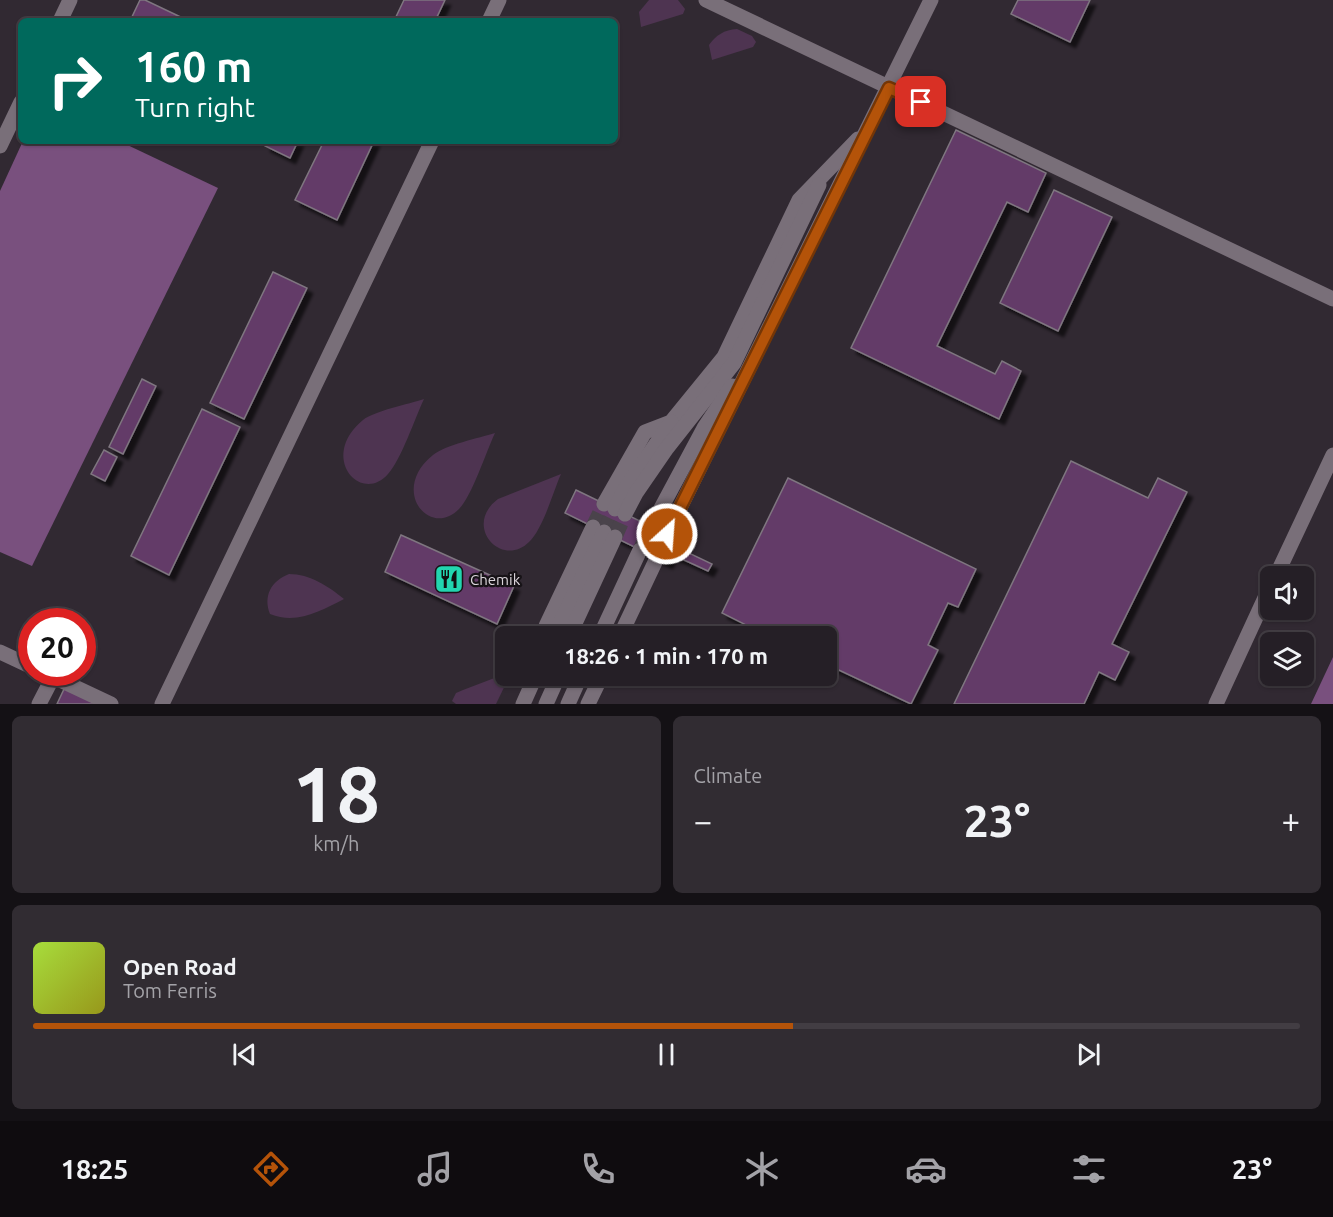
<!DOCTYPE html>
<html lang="en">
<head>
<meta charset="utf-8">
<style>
	body { margin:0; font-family:Ubuntu,sans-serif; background:#312c32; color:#f1f3f6; height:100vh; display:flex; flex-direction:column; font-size:22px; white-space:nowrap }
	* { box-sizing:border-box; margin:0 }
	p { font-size:20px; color:#a3a2a7 }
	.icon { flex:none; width:33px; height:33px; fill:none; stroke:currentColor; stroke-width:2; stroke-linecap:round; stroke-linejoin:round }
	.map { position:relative; height:704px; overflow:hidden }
	.panel { display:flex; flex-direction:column; gap:12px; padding:12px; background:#141115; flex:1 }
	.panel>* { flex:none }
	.guide { position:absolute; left:18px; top:18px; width:600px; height:126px; border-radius:9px; box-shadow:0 2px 4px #0004,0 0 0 2px #423d43; background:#00695c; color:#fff; overflow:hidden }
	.fabs { position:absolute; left:1260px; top:566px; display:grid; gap:12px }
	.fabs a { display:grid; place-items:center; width:54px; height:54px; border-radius:9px; background:#251f26; box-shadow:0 2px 4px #0004,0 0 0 2px #423d43; font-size:30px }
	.speed { position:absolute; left:18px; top:608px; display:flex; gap:12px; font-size:30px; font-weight:700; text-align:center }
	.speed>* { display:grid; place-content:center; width:78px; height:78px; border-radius:50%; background:#251f26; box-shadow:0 2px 4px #0004,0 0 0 2px #423d43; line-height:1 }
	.speed .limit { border:9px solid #d22; background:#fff; color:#111 }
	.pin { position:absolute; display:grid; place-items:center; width:51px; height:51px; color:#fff; margin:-26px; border-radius:12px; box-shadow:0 3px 9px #0006 }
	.me { position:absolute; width:66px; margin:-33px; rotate:26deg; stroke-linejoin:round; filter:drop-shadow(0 0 4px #0008) }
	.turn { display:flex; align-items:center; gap:21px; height:126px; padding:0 18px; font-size:27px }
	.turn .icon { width:78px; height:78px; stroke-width:2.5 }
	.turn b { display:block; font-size:42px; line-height:51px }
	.big { font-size:45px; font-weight:700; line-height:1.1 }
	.panel .card { flex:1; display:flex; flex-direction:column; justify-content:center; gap:9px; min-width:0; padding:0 21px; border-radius:9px; background:#312c32 }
	.panel .dial { align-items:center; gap:0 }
	.dial b { font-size:78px; line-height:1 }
	.song { display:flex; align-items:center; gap:18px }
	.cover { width:72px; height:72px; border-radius:9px; background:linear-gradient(135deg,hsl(80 70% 55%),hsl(60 70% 35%)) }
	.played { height:6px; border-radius:3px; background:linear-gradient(90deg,#b45309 60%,#423d43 60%) }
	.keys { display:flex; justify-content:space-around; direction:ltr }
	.heat { display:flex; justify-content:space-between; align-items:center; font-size:33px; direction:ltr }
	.panel .tiles { flex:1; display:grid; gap:12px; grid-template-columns:1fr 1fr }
	.card:last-child { grid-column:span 2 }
	.trip { position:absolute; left:495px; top:626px; width:342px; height:60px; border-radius:9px; background:#251f26; box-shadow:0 2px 4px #0004,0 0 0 2px #423d43; font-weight:700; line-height:60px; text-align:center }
	.tabs { display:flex; height:96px; justify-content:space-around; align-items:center; background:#0f0c0f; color:#a3a2a7 }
	.tabs .icon { width:42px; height:42px }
	.tabs .on { color:#b45309 }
	.tabs b { font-size:27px; color:#f1f3f6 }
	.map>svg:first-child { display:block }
</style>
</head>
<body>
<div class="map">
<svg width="1333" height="704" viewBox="0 0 1333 704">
	<defs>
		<filter id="shadow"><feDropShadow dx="5.5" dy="5.5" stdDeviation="1.5" flood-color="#0009"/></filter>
	</defs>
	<rect width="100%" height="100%" fill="#312932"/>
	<!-- green -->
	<g fill="#4e3451">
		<polygon points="649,0 678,0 685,9 683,14 641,27 639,12"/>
		<path d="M737 29 752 36 756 42 753 47 712 60 709 45C716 35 724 30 737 29Z"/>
		<path d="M424 399C415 418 401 460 388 474 361 505 318 457 363 420 374 411 409 404 424 399Z"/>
		<path d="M495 433C486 452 472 496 459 509 430 539 389 490 433 455 445 445 479 438 495 433Z"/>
		<path d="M561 474C553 492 543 529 529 542 502 569 462 526 498 499Z"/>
		<path d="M289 574C310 574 328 586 344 599 320 611 297 625 270 614 263 596 271 581 289 574Z"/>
		<polygon points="505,674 510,675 496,704 456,704 452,701 456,693 463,690"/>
	</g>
	<!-- forest -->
	<g fill="#79507e">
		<polygon points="23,141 119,141 218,188 32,566 0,552 0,191"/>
		<polygon points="1333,657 1333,704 1311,704"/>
	</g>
	<!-- building -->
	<g fill="#633b68" stroke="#7f7680" stroke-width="1.5" filter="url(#shadow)">
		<polygon points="140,0 145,0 189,21 130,21"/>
		<polygon points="404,0 445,0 435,21 394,21"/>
		<polygon points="1018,0 1090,0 1070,42 1011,14"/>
		<polygon points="956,130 1046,173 1028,212 1007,202 937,346 995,374 1002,361 1021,371 999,419 851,348"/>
		<polygon points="267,141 298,141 290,158 265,146"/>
		<polygon points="324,141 374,141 337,220 295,200"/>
		<polygon points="1054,190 1112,217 1058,331 1000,303"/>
		<polygon points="273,272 307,288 244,419 210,403"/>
		<polygon points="142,379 156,386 123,454 109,447"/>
		<polygon points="202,409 240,427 169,575 131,556"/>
		<polygon points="104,450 117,457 105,481 91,474"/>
		<polygon points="1071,461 1148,498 1158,478 1187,492 1112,644 1129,652 1115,680 1099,672 1084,704 954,704"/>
		<polygon points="788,478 976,569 958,607 948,603 928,645 938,650 911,704 826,664 826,636 768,636 722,613"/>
		<polygon points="576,490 677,539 674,546 712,564 708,571 671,554 667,563 565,513"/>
		<polygon points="401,535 514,586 497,624 385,572"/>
		<polygon points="65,687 100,704 57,704"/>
	</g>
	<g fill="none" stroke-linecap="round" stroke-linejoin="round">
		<!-- minor-tunnel -->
		<g stroke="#4a434b" stroke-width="15" stroke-dasharray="15 8" stroke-linecap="butt">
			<polyline points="593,527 604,504"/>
			<polyline points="604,532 615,509"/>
			<polyline points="615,537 625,514"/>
			<polyline points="640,550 651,527"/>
			<polyline points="657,558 667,534"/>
		</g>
		<!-- minor -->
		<g stroke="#796f79" stroke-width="15">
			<polyline points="706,0 1333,299"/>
			<polyline points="60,21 70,0"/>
			<polyline points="489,21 499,0"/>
			<polyline points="0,146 21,102"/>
			<polyline points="604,504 645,432 671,422 724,357 799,200 858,139"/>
			<polyline points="615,509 625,489 671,422"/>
			<polyline points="625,514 636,493 667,448 734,363 819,185"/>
			<polyline points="651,527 704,428 732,386"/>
			<polyline points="667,534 931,0"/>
			<polyline points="1276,576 1333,455"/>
			<polyline points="547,636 546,626 593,527"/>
			<polyline points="554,636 604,532"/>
			<polyline points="569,636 615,537"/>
			<polyline points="600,636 640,550"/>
			<polyline points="620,636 657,558"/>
			<polyline points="0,652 32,667"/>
			<polyline points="43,672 111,704"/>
			<polyline points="39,704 53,677"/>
			<polyline points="162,704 432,141"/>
			<polyline points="523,704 536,675"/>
			<polyline points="546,704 559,675"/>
			<polyline points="568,704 581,675"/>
			<polyline points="588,704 602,675"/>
			<polyline points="1216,704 1270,587"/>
		</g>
	</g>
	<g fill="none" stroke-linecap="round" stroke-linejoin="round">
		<!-- route casing -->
		<g stroke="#753606" stroke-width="15">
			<polyline id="route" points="667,534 889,88 921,102"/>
		</g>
		<!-- route -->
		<use href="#route" stroke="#b45309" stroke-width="10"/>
	</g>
	<!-- icons -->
	<defs>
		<g id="restaurant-square" transform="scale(1.5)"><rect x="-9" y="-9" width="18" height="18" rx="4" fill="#22d5af" stroke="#171317"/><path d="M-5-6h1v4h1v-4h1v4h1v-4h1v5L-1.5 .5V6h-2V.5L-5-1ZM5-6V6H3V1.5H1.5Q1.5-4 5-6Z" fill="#111"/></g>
	</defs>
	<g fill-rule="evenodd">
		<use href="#restaurant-square" x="449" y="579"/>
	</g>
	<g text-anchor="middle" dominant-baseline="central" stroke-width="4.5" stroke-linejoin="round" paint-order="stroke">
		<!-- poi labels -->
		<g font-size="15" fill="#dbd5db" stroke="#171317" text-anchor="start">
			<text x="470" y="579">Chemik</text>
		</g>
	</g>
</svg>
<div class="fabs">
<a><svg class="icon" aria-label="sound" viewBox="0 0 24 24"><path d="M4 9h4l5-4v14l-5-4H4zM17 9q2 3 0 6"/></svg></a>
<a><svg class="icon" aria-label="layers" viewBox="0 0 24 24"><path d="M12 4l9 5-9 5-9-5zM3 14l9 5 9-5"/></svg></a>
</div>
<div class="speed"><div class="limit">20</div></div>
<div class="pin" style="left:921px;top:102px;background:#d93025"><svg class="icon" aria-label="arrive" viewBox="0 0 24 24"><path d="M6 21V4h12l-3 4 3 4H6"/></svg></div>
<svg class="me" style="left:667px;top:534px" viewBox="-20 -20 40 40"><circle r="17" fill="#b45309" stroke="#fff" stroke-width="3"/><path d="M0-11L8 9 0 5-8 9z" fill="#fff"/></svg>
<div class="trip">18:26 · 1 min · 170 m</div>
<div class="guide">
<div class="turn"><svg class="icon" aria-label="right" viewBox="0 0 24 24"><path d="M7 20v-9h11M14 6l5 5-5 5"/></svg><div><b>160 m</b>Turn right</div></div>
</div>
</div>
<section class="panel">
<div class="tiles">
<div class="card dial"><b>18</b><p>km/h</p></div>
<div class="card"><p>Climate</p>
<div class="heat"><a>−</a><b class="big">23°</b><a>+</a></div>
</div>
<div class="card">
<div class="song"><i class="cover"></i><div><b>Open Road</b><p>Tom Ferris</p></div></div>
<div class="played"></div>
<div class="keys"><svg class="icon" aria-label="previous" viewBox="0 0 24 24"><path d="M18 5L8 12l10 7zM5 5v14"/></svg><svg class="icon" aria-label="pause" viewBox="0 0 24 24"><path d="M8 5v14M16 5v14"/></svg><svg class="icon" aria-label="next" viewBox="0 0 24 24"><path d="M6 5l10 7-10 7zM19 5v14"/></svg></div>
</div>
</div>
</section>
<nav class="tabs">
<b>18:25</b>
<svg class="icon on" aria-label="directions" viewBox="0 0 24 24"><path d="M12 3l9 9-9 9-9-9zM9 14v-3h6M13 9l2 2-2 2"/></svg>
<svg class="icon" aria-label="music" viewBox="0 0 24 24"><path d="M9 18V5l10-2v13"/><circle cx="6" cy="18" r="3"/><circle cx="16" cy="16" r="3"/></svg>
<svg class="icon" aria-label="phone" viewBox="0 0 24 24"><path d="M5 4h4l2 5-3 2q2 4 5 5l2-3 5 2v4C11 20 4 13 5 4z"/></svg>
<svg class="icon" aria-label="climate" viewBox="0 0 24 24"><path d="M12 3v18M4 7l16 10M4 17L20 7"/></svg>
<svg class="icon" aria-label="car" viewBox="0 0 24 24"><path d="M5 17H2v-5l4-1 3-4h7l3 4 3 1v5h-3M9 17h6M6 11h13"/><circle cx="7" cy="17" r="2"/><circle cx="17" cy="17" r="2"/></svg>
<svg class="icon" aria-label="filters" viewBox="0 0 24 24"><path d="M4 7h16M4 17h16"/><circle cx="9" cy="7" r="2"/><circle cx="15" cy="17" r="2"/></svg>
<b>23°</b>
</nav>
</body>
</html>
